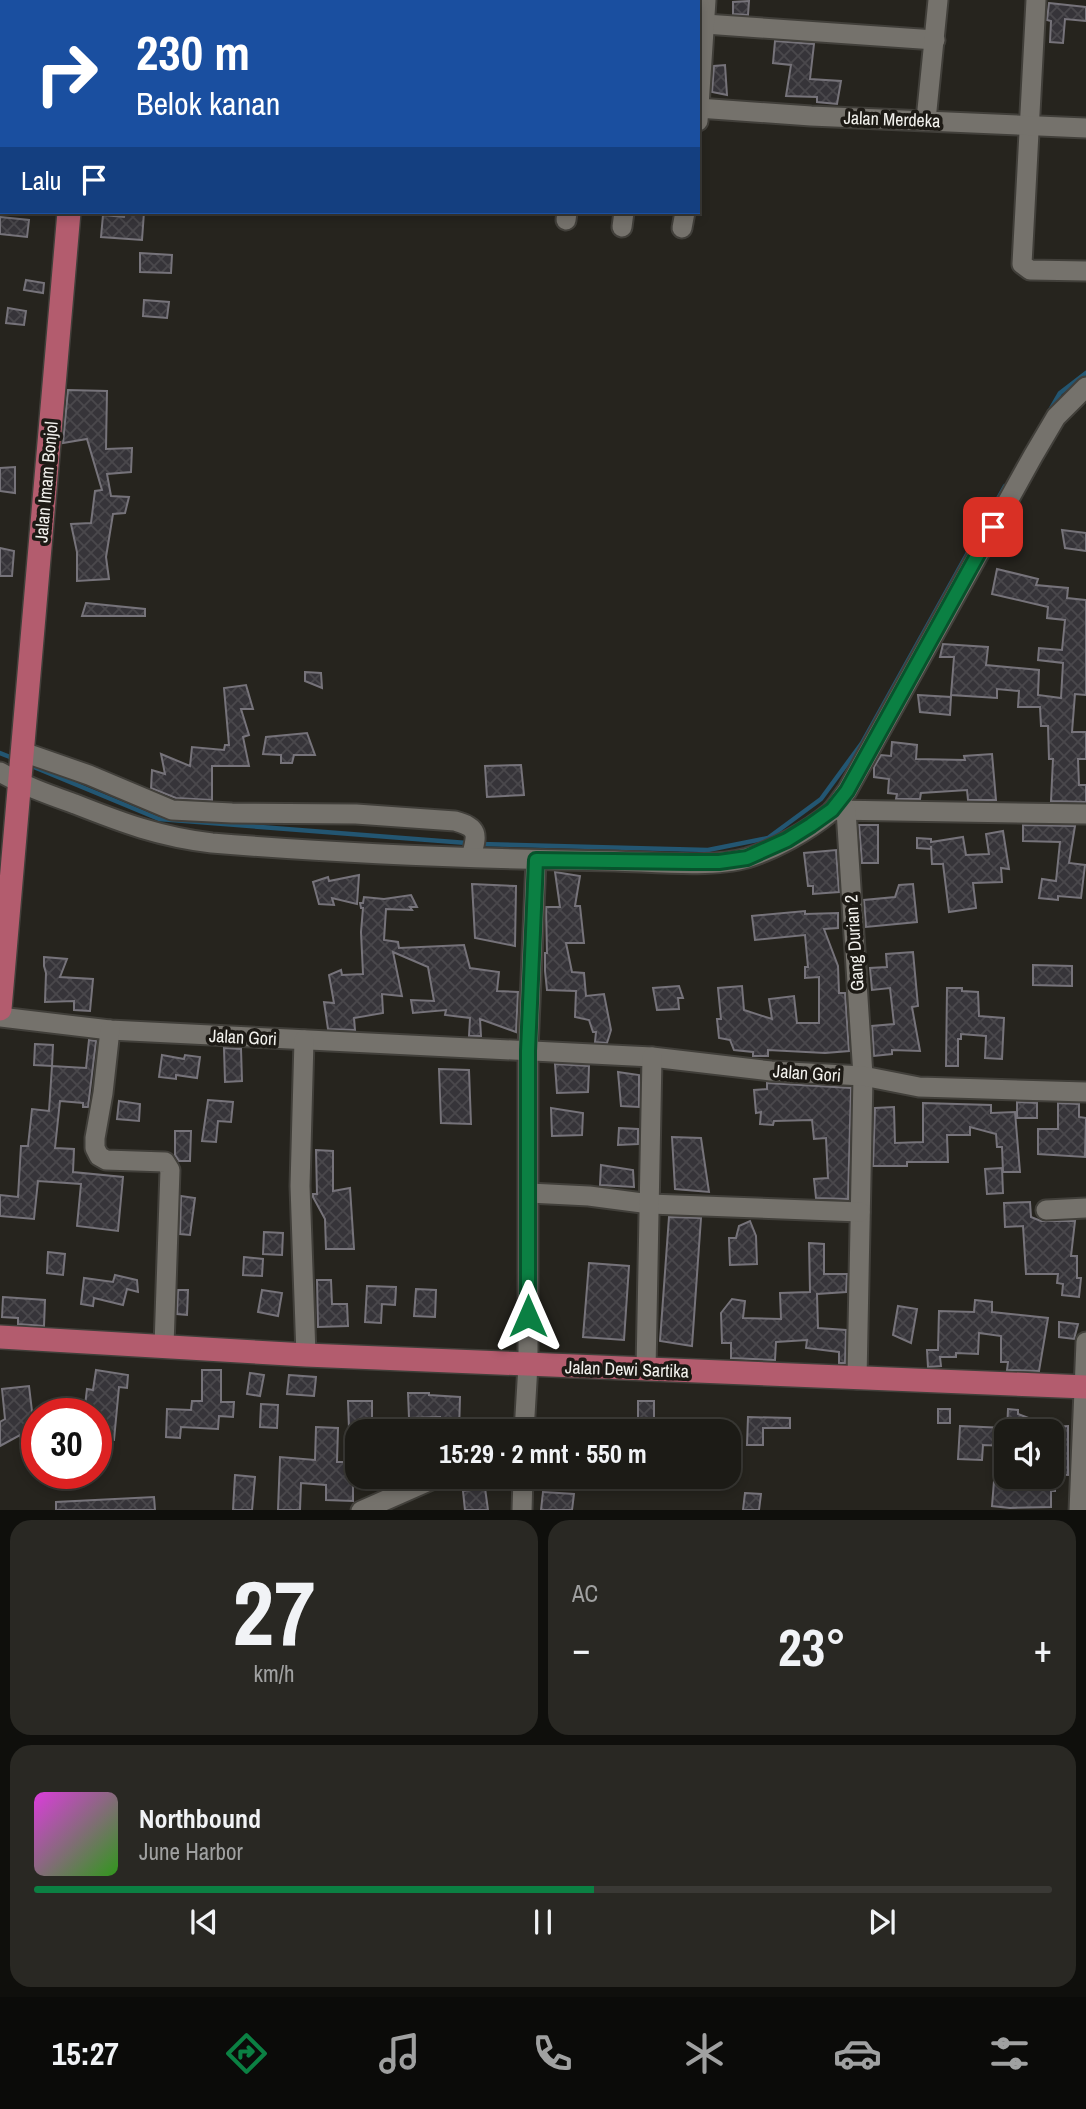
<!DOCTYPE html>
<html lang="id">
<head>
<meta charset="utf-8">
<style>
	body { margin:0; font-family:"Archivo Narrow",sans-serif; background:#292823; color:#f1f3f6; height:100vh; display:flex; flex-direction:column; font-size:26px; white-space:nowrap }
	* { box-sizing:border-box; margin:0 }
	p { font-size:23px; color:#a0a1a1 }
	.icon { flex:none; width:38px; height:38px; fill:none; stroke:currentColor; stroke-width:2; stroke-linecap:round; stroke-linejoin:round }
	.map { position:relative; height:1510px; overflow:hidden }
	.sheet { display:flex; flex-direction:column; gap:10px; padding:10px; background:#0f0f0c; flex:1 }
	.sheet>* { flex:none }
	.top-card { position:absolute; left:0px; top:0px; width:700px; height:214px; box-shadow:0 4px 10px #0003,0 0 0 2px #3a3935; background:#1a4fa0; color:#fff; overflow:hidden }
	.buttons { position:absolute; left:994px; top:1419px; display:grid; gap:14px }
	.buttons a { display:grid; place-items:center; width:70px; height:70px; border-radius:14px; background:#1c1b16; box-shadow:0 4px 10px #0003,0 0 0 2px #3a3935; font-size:35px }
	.speed { position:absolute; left:21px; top:1398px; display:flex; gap:14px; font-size:35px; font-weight:700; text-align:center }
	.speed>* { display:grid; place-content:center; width:91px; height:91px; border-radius:50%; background:#1c1b16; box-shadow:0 4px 10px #0003,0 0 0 2px #3a3935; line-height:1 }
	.speed .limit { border:10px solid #d22; background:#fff; color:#111 }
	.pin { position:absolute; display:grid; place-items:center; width:60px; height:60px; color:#fff; margin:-30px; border-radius:14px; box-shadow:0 4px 10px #0006 }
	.me { position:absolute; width:77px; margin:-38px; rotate:0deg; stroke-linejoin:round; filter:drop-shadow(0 0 5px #0008) }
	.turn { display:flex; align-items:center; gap:24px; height:147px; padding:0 21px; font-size:32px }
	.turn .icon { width:91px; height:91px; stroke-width:2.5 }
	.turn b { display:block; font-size:49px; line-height:60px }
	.then { display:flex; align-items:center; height:66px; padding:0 21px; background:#0003; gap:14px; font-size:26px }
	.big { font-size:52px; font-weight:700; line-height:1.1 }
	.sheet .tile { flex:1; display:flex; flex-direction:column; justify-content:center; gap:10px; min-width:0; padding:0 24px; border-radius:21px; background:#292823 }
	.sheet .dial { align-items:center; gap:0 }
	.dial b { font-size:91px; line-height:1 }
	.song { display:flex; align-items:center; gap:21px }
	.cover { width:84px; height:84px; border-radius:10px; background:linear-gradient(135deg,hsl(300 70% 55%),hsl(110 70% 35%)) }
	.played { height:7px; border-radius:4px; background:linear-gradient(90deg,#0b8043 55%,#3a3935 55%) }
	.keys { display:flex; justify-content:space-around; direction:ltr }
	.heat { display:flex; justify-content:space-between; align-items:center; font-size:38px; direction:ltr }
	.sheet .tiles { flex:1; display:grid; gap:10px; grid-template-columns:1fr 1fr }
	.tile:last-child { grid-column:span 2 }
	.trip { position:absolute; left:345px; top:1419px; width:396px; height:70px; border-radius:21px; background:#1c1b16; box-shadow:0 4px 10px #0003,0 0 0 2px #3a3935; font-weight:700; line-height:70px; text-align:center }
	.dock { display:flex; height:112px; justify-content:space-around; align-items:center; background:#0b0b09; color:#a0a1a1 }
	.dock .icon { width:49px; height:49px }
	.dock .current { color:#0b8043 }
	.dock b { font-size:32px; color:#f1f3f6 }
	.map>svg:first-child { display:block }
</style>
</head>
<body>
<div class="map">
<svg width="1086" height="1511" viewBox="0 0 1086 1511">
	<defs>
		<pattern id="building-cross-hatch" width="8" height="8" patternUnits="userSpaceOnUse" patternTransform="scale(1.75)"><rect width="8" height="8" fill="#363439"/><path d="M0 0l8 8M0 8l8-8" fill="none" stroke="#4a484c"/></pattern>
	</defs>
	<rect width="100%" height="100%" fill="#26241e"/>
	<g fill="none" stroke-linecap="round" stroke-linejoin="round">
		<!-- stream -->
		<g stroke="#235672" stroke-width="4.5">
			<polyline points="1049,412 1060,393 1086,373"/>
			<polyline points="0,753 15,759"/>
			<polyline points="29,765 159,819 467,843"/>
			<polyline points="480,844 708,850 768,838 821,799 862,743 1005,486"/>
		</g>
	</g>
	<!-- building -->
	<g fill="url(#building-cross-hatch)" stroke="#76737a" stroke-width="2">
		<polygon points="749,1 748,15 733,14 733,2"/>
		<polygon points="1049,3 1086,7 1086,21 1065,19 1063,43 1050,42 1051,21 1047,20"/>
		<polygon points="775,41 814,44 810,79 841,81 837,104 817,102 817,97 786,96 791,65 773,63"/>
		<polygon points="725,65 727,95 712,92 714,66"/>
		<polygon points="125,212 144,212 142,240 101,237 103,215 124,217"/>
		<polygon points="0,217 29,220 27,237 0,234"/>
		<polygon points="140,253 172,255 171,273 140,272"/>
		<polygon points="26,280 44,283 43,293 24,290"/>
		<polygon points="144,300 169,302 167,318 143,316"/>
		<polygon points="8,308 26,311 24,325 6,323"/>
		<polygon points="68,390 107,391 106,449 132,448 131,472 107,474 111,496 129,497 125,513 113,514 106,557 109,579 77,581 77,552 71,524 91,523 95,491 102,490 87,439 63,443"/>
		<polygon points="15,467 15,493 0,491 0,468"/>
		<polygon points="1062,530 1086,533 1086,551 1065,548"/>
		<polygon points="0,548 14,551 12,576 0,576"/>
		<polygon points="997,569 1038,579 1036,585 1068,588 1067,598 1086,600 1086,695 1075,694 1072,732 1086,732 1086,759 1078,759 1079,785 1086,785 1086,802 1051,801 1053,759 1049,759 1048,726 1041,726 1040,707 1018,707 1019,691 997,689 997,698 951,695 954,657 940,657 943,644 988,647 986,665 1039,670 1038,695 1061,698 1063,663 1038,660 1039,648 1062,650 1065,620 1047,618 1048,607 992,594"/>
		<polygon points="86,603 145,609 145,616 82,616"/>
		<polygon points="305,672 321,673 322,688 305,681"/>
		<polygon points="246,685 253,709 241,709 249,735 243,737 249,766 212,766 212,800 176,798 151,788 152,770 165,774 161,754 190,766 192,747 224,750 225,745 229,745 224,688"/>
		<polygon points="918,695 951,697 950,715 920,712"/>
		<polygon points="307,733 315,755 294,755 292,763 281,763 281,755 263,754 266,737"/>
		<polygon points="892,742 917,745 916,759 965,760 964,756 992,754 996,800 968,800 967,790 921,793 920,799 896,799 897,794 888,793 889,779 874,777 874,767 881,755 891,756"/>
		<polygon points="521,765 524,795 487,797 485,766"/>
		<polygon points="859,825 878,825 878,863 862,863"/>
		<polygon points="1023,825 1075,826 1069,863 1085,865 1081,898 1058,896 1058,900 1039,898 1042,879 1056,881 1060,842 1023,841"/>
		<polygon points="1003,831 1009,869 1001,868 1002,882 973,883 976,908 949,912 943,864 932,864 931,846 931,849 917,848 917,838 931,839 931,842 963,837 966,855 989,854 986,834"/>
		<polygon points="836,850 839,892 813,894 813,886 808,886 804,853"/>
		<polygon points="555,872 580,876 575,906 580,906 584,943 566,943 572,972 584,973 586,996 604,994 611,1030 607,1043 595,1042 596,1032 593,1032 589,1020 575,1017 576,991 547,990 545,971 545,953 547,953 546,907 560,907"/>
		<polygon points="359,875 357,904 332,898 334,905 319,904 313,882 328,877 329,881"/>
		<polygon points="472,884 516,886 515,946 475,938"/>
		<polygon points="913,884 917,922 866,927 864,900 895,897 899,885"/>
		<polygon points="411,895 417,907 410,907 412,910 386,909 384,940 398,942 399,948 464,945 470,968 499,972 497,991 518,992 516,1032 480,1019 481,1036 469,1036 470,1018 445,1015 446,1010 413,1013 411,1000 434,1001 428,967 393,952 402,996 382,994 383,1013 354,1018 355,1030 328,1029 324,1002 334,1003 329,975 341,970 342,975 363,974 361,932 363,908 361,908 360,903 363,903 364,897 384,899"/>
		<polygon points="805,911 805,914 838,913 838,928 824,929 838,966 839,993 845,993 849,1051 825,1053 768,1050 768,1056 753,1056 753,1052 734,1050 730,1040 719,1038 717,1019 721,1019 718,988 742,986 744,1010 772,1019 769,999 794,996 797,1023 819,1023 819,977 805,978 805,967 808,967 805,935 755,940 752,916"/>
		<polygon points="913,952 918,1006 912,1007 920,1051 892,1050 892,1054 874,1056 872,1026 894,1024 890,988 872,990 870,968 887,967 886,954"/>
		<polygon points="44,957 67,959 60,977 93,979 90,1011 74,1010 74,1001 45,1002 46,973 44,966"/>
		<polygon points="1033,965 1072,966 1072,986 1033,985"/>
		<polygon points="679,986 683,998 678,998 679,1009 657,1010 653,988"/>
		<polygon points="947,988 962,988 962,991 978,992 979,1016 1004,1018 1002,1059 985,1058 986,1036 961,1034 961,1039 958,1039 958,1066 946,1066"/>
		<polygon points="89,1040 96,1041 88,1107 83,1107 83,1103 60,1101 55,1148 74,1149 73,1172 123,1177 118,1231 77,1226 81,1184 38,1181 34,1219 0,1216 0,1195 18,1197 21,1146 28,1146 32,1109 49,1111 52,1066 86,1068"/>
		<polygon points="35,1044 53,1045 52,1066 34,1065"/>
		<polygon points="224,1048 241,1049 242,1081 225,1082"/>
		<polygon points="162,1055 184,1059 185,1055 200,1057 197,1078 176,1075 176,1079 159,1077"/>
		<polygon points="555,1064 589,1066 588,1092 557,1093"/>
		<polygon points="439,1069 469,1070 471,1124 441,1123"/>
		<polygon points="618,1072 639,1075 639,1107 621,1106"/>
		<polygon points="767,1083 851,1088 848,1199 816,1198 814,1179 828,1178 826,1138 814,1139 812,1120 774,1121 773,1125 760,1124 761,1112 756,1113 754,1090 767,1089"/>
		<polygon points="208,1100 233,1102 231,1122 218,1121 216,1142 202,1141"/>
		<polygon points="119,1101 140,1104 139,1121 117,1119"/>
		<polygon points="1017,1102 1037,1103 1037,1118 1017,1118"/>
		<polygon points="923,1103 991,1105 991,1113 1015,1112 1020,1172 1003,1172 1002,1147 997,1147 996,1134 970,1127 970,1135 947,1135 948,1162 907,1162 907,1166 873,1166 875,1108 894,1107 895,1143 923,1142"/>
		<polygon points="1058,1103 1079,1104 1079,1117 1086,1118 1085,1157 1038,1154 1038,1129 1058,1129"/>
		<polygon points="551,1108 583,1113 582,1135 552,1136"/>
		<polygon points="619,1128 638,1129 638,1144 618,1145"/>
		<polygon points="175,1131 191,1131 190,1161 179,1161 175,1155"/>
		<polygon points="672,1137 701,1138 709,1192 675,1189"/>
		<polygon points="316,1150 333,1151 333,1191 350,1188 354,1249 326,1249 325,1219 313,1197 313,1194 317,1194"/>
		<polygon points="601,1165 633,1170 634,1187 600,1185"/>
		<polygon points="1002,1168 1003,1193 987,1194 985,1169"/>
		<polygon points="181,1196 195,1198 190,1235 180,1234"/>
		<polygon points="1030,1202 1031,1217 1041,1221 1075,1221 1071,1256 1077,1256 1077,1278 1081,1278 1079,1297 1062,1295 1063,1284 1057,1283 1058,1274 1026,1274 1023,1226 1005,1227 1004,1203"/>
		<polygon points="669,1217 701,1218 692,1346 660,1341"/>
		<polygon points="750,1221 756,1236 757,1264 730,1265 729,1238 736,1238 739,1226"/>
		<polygon points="264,1232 283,1233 282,1255 263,1254"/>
		<polygon points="809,1243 824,1244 824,1274 847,1274 846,1292 817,1294 818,1328 846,1330 845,1363 839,1363 839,1352 806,1348 807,1340 776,1342 775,1360 731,1358 731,1343 722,1343 721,1313 732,1299 745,1301 743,1318 781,1319 780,1293 810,1292"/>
		<polygon points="48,1252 65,1254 63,1275 47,1273"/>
		<polygon points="244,1257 263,1259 262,1276 243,1275"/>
		<polygon points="589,1263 629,1266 624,1340 583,1337"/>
		<polygon points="115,1275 137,1280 138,1292 127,1289 123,1305 94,1298 93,1306 81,1304 84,1278 113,1282"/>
		<polygon points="317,1280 331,1280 332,1304 347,1304 348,1326 318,1327"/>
		<polygon points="367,1286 396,1287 395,1305 382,1304 381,1323 365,1322"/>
		<polygon points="416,1289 436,1290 435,1317 414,1316"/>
		<polygon points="178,1290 188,1290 187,1315 177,1314"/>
		<polygon points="262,1290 282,1293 278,1316 258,1312"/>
		<polygon points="3,1297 45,1300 44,1326 18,1324 18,1318 2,1317"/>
		<polygon points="975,1300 992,1302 992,1312 1048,1318 1039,1371 1007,1370 1008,1362 1001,1362 1001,1336 979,1333 978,1354 956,1353 956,1357 940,1357 941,1366 928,1367 927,1350 938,1350 939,1311 974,1312"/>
		<polygon points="898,1306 917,1309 911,1343 893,1335"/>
		<polygon points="1059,1322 1078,1324 1074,1339 1059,1337"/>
		<polygon points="96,1370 128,1375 127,1388 119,1387 114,1440 96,1438 96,1414 84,1414 87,1389 93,1390"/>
		<polygon points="202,1370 221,1370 221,1402 234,1402 233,1417 219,1416 218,1429 181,1427 180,1438 166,1437 167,1409 191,1410 192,1401 202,1401"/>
		<polygon points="250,1373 264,1375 260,1396 247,1394"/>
		<polygon points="289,1375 316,1377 314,1396 287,1394"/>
		<polygon points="29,1386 34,1428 31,1430 37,1457 25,1459 20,1435 0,1446 0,1422 5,1419 2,1389"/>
		<polygon points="408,1393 429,1393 429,1395 460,1397 459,1432 440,1432 440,1417 409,1418"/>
		<polygon points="348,1401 372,1401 372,1429 349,1429"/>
		<polygon points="638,1401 654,1401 654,1431 638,1430"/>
		<polygon points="261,1404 278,1405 277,1428 260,1427"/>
		<rect x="938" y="1409" width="12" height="14"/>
		<polygon points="1008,1409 1018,1410 1018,1414 1052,1427 1068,1426 1068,1475 1052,1474 1052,1432 1007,1432"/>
		<polygon points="748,1417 790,1418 790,1428 763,1428 763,1445 747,1445"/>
		<polygon points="701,1420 721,1421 721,1432 700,1432"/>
		<polygon points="960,1426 1006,1428 1006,1446 983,1445 982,1460 958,1459"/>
		<polygon points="316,1427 338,1428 337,1462 353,1462 353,1501 326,1500 326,1485 301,1483 300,1510 278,1510 280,1457 315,1460"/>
		<polygon points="235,1475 255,1477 252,1510 233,1510"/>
		<polygon points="1017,1477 1055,1477 1055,1491 1051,1491 1051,1507 1010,1508 992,1506 994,1481 1017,1484"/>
		<polygon points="485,1488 488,1510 465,1510 463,1491"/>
		<polygon points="543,1492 574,1494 572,1510 541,1510"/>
		<polygon points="745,1493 761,1494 759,1510 743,1510"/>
		<polygon points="154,1497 155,1510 56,1510 56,1502"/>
	</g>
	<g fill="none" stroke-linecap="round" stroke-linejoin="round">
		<!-- minor casing -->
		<g stroke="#413f3a" stroke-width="23">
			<g id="minor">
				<polyline points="1036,0 1022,264 1030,270 1086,271"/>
				<polyline points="705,24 935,40"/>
				<polyline points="698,108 811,116 1086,128"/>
				<polyline points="926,120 938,0"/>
				<polyline points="698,121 706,0"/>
				<polyline points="0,195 2,195"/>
				<polyline points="566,220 567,212"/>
				<polyline points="622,227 624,212"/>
				<polyline points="682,228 685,212"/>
				<path d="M23 752 89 775 172 810 232 813 356 814 455 821C480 828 477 835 471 857"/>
				<path d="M0 772C24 786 50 795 75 804 123 823 160 837 212 843 346 854 481 859 615 861 653 862 712 868 747 858 776 849 808 831 831 812 837 806 842 797 847 791L1033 456 1056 417 1086 387"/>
				<polyline points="833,810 1086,814"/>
				<polyline points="846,810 863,1076 857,1379"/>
				<polyline points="0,1017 110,1030 652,1057 771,1071 863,1076 919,1087 1086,1092"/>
				<polyline points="110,1030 103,1093 95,1138 95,1148 99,1156 106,1160 165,1162 170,1170 164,1346"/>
				<polyline points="304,1040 300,1186 306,1355"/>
				<polyline points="529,1193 589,1196 650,1204 860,1212"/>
				<polyline points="1046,1210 1086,1208"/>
				<polyline points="646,1370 652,1057"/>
				<polyline points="524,1432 528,1365 528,1050 536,860"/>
				<polyline points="361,1511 438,1477"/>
				<polyline points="522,1511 523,1477"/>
				<polyline points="1079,1511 1086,1342"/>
			</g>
		</g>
		<!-- major casing -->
		<g stroke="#413f3a" stroke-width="26">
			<g id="major">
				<polyline points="93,2 93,0"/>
				<polyline points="0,1009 69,212"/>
				<polyline points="0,1337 306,1355 1086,1387"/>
			</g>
		</g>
		<!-- minor -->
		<use href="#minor" stroke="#75726c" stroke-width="19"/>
		<!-- major -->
		<use href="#major" stroke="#b35c6e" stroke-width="23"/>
	</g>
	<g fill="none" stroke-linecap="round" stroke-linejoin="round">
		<!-- route casing -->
		<g stroke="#07532c" stroke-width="18">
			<polyline id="route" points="528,1316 528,1051 536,860 691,862 719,862 747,858 787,840 811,825 832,810 847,791 993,527"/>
		</g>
		<!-- route -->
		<use href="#route" stroke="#0b8043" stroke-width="12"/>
	</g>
	<g text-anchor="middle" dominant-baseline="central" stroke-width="7" stroke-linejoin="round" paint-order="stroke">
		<!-- street labels -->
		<g font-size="18" fill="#f2f1ed" stroke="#1d1a15">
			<text transform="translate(892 119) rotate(2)">Jalan Merdeka</text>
			<text transform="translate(46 482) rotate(-85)">Jalan Imam Bonjol</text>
			<text transform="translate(854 943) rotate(-94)">Gang Durian 2</text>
			<text transform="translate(243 1037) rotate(3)">Jalan Gori</text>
			<text transform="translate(807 1073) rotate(4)">Jalan Gori</text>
			<text transform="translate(627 1369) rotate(2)">Jalan Dewi Sartika</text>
		</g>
	</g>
</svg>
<div class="buttons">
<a><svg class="icon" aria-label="sound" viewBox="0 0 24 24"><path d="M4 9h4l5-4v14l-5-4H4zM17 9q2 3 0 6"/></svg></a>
</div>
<div class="speed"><div class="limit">30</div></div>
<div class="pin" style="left:993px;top:527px;background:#d93025"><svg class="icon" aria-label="arrive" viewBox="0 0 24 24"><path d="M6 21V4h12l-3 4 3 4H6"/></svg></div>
<svg class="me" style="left:528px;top:1316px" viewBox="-20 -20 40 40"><path d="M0-17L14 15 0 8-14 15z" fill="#0b8043" stroke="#fff" stroke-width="4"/></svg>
<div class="trip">15:29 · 2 mnt · 550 m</div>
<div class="top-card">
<div class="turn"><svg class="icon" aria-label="right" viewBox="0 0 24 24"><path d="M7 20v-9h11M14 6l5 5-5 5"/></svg><div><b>230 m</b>Belok kanan</div></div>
<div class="then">Lalu<svg class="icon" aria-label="arrive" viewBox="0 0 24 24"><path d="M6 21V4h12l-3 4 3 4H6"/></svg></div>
</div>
</div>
<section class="sheet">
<div class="tiles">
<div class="tile dial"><b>27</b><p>km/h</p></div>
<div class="tile"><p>AC</p>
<div class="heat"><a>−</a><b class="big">23°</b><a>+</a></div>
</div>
<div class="tile">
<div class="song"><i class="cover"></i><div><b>Northbound</b><p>June Harbor</p></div></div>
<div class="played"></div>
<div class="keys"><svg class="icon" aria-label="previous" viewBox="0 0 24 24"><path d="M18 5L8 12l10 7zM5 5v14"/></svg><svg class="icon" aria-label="pause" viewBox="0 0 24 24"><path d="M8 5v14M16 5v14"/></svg><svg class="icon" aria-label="next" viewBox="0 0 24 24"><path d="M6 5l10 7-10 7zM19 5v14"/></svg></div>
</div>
</div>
</section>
<nav class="dock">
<b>15:27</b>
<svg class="icon current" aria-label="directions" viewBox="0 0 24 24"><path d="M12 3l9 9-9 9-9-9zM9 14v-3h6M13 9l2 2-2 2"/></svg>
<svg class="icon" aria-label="music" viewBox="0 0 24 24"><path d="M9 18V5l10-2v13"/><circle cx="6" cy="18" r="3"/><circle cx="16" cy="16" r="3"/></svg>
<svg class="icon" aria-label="phone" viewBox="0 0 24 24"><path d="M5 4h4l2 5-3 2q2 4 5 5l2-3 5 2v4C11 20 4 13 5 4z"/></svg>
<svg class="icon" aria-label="climate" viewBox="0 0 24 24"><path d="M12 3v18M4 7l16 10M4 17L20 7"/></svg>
<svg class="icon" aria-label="car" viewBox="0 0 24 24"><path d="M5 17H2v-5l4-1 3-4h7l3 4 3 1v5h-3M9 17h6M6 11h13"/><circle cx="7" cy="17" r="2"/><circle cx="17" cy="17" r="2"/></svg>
<svg class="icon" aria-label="filters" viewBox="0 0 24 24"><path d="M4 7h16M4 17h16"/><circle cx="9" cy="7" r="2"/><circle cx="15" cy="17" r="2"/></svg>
</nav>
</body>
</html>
